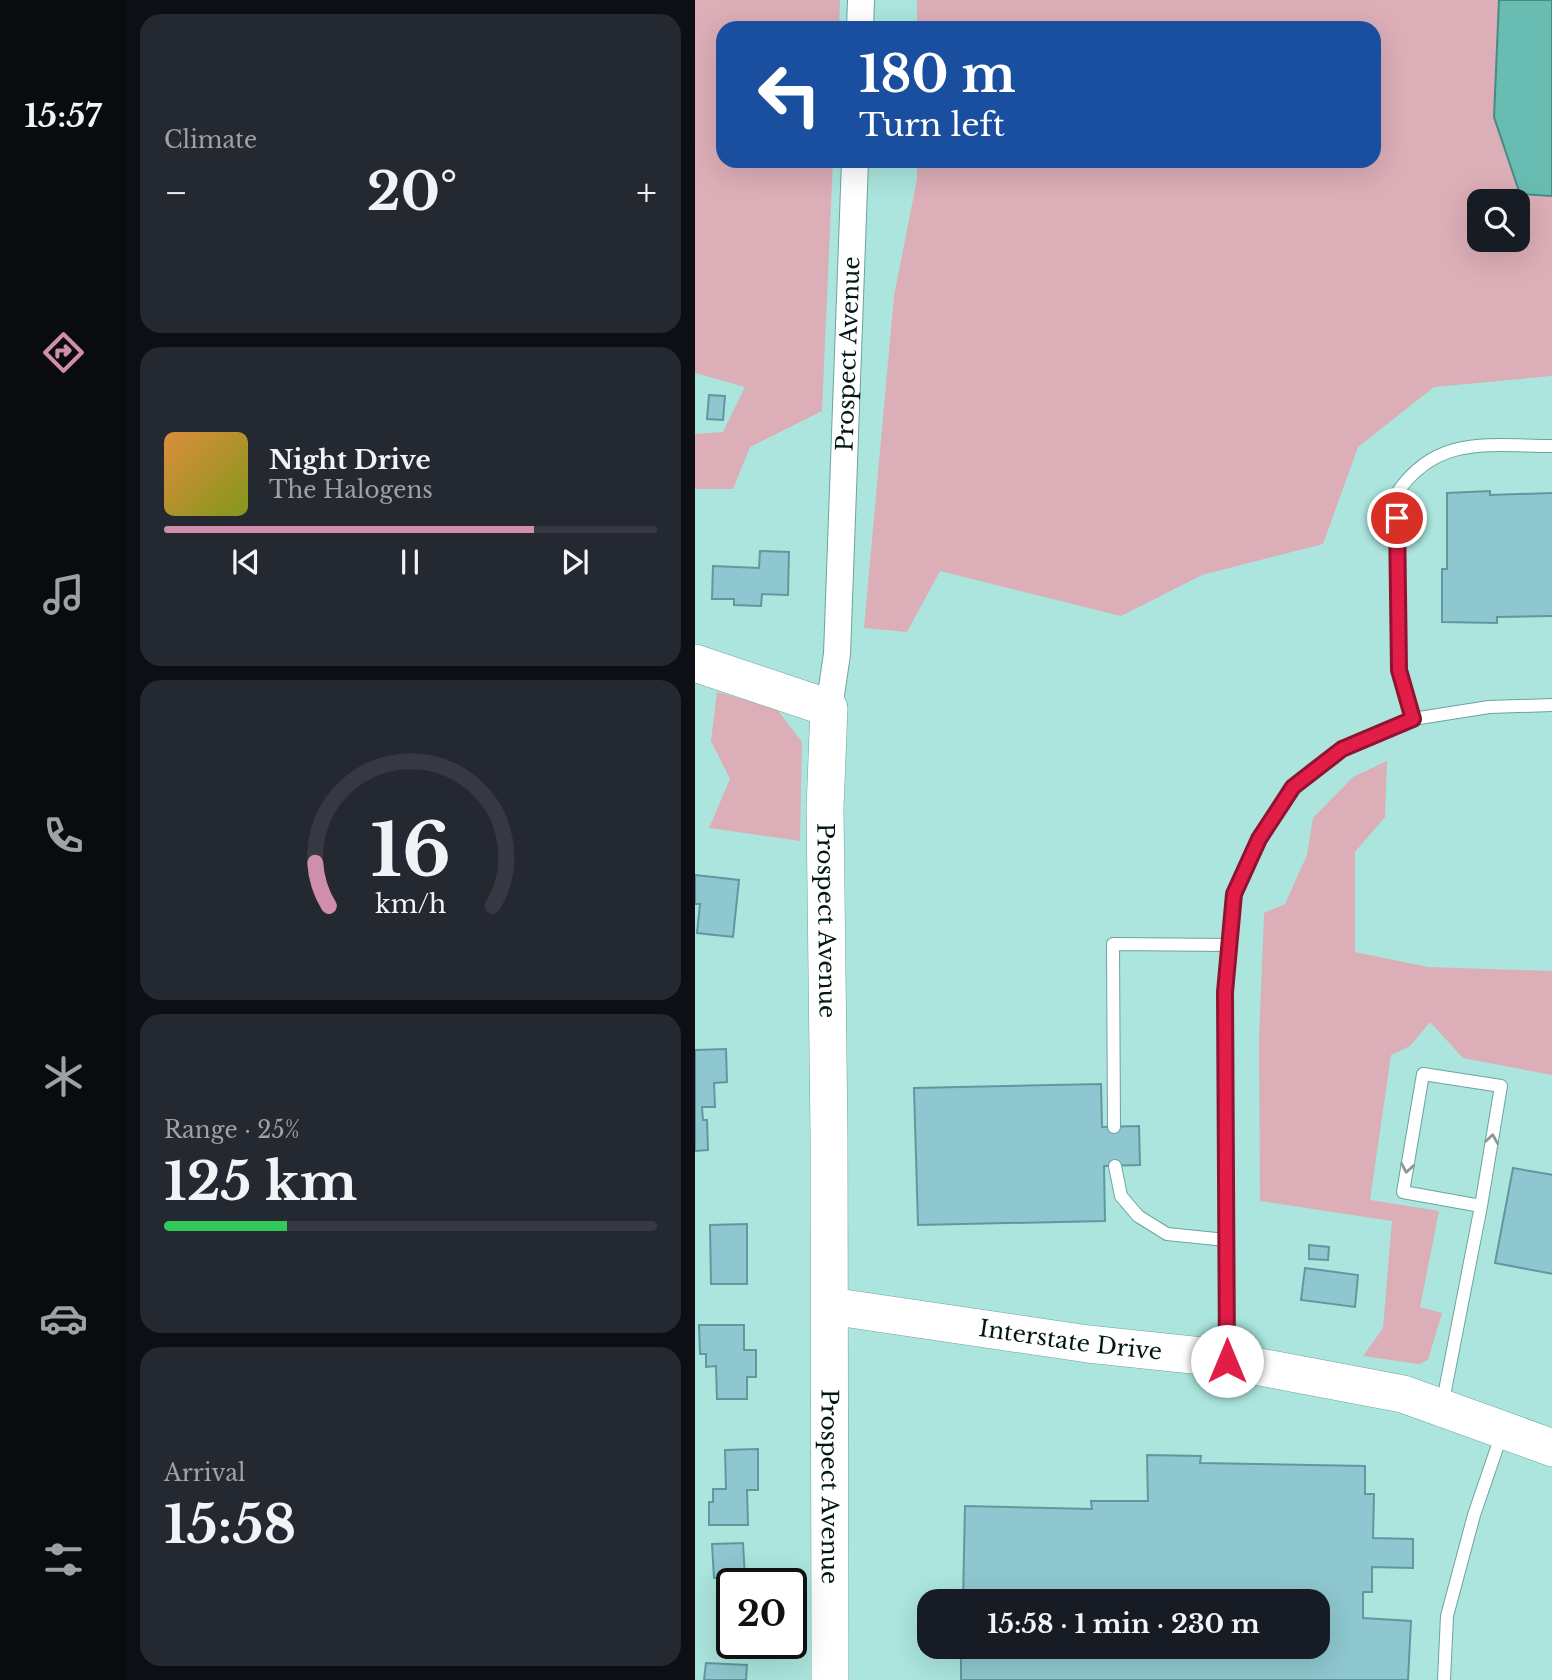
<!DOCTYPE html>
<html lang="en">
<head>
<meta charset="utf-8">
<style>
	body { margin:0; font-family:"Libre Baskerville",serif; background:#242831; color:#f1f3f6; height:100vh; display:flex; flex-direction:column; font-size:26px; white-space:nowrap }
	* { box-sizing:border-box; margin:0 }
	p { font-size:23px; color:#9ea1a6 }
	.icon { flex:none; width:38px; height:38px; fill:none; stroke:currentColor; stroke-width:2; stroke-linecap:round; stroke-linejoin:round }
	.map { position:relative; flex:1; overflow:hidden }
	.details { display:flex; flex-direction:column; gap:14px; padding:14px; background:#0d0f14; width:569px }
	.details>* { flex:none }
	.banner { position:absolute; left:21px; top:21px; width:665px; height:147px; border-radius:21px; box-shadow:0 7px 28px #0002; background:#1a4fa0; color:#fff; overflow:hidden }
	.fabs { position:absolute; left:772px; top:189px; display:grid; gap:14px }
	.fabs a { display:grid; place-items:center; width:63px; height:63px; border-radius:14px; background:#171b24; box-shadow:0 7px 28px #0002; font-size:35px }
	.speed { position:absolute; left:21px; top:1568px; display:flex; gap:14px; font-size:35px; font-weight:700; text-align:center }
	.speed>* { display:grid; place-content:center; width:91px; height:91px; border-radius:50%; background:#171b24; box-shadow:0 7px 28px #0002; line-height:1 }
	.speed .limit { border:4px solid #111; border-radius:10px; background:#fff; color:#111 }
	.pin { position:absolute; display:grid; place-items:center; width:60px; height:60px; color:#fff; margin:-30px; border:4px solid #fff; border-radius:50%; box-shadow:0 2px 7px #0007 }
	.me { position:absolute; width:77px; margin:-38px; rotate:0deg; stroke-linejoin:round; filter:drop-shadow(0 0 5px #0008) }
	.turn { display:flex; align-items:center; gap:24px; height:147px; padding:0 28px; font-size:32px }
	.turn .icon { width:91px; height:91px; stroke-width:2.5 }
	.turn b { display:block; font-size:49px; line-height:60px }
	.big { font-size:52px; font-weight:700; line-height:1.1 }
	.details .tile { flex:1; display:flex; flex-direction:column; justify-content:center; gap:10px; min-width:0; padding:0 24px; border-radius:21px; background:#242831 }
	.details .dial { align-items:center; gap:0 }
	.dial svg { height:182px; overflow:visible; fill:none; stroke:#363941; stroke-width:7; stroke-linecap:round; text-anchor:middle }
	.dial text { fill:#f1f3f6; stroke:none }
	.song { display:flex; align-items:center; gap:21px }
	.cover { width:84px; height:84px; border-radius:10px; background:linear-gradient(135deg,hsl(30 70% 55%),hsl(70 70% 35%)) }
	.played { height:7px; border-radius:4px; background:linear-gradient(90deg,#cf8eaa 75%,#363941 75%) }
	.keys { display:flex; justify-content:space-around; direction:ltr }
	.heat { display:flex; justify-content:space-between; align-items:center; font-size:38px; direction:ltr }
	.charge { height:10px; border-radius:5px; background:linear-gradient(90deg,#34c759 25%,#363941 0) }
	.trip { position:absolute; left:222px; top:1589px; width:413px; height:70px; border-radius:21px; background:#171b24; box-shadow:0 7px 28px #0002; font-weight:700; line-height:70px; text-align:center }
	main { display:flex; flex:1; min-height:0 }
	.dock { display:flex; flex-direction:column; width:126px; justify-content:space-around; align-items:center; background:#090b0e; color:#9ea1a6 }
	.dock .icon { width:49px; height:49px }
	.dock .active { color:#cf8eaa }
	.dock b { font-size:32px; color:#f1f3f6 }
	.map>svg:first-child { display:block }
</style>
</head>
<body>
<main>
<nav class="dock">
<b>15:57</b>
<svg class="icon active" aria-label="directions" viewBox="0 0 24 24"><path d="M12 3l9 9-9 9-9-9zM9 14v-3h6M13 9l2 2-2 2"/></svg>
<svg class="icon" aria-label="music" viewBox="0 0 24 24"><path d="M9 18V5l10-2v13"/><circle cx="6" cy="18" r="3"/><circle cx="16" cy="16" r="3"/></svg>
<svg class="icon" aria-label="phone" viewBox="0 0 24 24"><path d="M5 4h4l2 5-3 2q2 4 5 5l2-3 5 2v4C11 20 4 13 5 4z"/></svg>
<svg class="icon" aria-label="climate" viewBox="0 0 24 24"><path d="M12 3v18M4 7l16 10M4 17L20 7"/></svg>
<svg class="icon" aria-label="car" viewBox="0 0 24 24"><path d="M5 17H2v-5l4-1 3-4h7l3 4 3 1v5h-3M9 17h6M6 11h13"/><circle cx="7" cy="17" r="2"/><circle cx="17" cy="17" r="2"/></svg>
<svg class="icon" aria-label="filters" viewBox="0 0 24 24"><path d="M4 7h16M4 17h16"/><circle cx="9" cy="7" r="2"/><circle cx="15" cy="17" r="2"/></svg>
</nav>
<section class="details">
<div class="tile"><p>Climate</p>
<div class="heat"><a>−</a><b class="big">20°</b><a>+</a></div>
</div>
<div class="tile">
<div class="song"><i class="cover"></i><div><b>Night Drive</b><p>The Halogens</p></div></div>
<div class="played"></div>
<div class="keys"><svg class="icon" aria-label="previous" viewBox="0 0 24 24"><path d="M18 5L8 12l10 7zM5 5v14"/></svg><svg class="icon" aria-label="pause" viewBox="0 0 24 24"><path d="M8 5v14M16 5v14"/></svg><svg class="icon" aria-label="next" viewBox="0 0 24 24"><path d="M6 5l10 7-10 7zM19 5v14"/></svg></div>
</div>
<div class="tile dial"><svg viewBox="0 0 100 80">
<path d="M14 69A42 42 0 1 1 86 69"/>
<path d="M14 69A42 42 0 0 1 8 50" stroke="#cf8eaa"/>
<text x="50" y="56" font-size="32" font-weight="700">16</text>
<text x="50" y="72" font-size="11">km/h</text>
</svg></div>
<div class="tile"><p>Range · 25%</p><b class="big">125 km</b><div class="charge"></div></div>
<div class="tile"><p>Arrival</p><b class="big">15:58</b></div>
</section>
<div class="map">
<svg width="858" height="1680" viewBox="0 0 858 1680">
	<rect width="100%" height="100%" fill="#abe5dd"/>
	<!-- green -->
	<g fill="#dcaeb7" fill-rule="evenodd">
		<polygon points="0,0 145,0 144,28 28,28 28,161 138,161 127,411 55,447 38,489 0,489 0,434 28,432 50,387 0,373"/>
		<path d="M222 0H804L825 194 857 196V376L739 387 663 447 628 544 507 575 426 616 245 571 212 632 169 628 199 296 222 179V161H679V28H222ZM784 201H822V240H784Z"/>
		<polygon points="22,692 81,708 107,742 105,841 14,828 35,779 16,741"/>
		<polygon points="692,761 690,817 660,852 660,952 733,967 857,971 857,1075 768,1058 735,1022 715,1046 696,1055 675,1200 744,1211 725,1307 747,1313 733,1360 724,1364 668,1356 688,1328 697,1221 565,1201 564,1040 569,913 590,904 612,855 618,818 658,777"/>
	</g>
	<!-- water -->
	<polygon fill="#68bcb2" stroke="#498b83" stroke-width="2" points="804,0 857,0 857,196 825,194 799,117"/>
	<!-- building -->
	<g fill="#8ec7cf" stroke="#6098a0" stroke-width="2">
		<polygon points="14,395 30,396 28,420 12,419"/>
		<polygon points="795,491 795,495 858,493 858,616 802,617 802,623 747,622 747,569 752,569 752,493"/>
		<polygon points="65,551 94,552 93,595 67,594 66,606 39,605 39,599 17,599 18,566 64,568"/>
		<polygon points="0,875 44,880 38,937 2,933 5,904 0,904"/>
		<polygon points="31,1049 32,1082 19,1083 20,1107 7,1107 8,1120 12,1120 13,1150 0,1151 0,1050"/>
		<polygon points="406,1084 407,1127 444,1126 445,1165 409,1166 410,1221 223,1225 219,1088"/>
		<polygon points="818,1168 858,1175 858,1274 800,1263"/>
		<polygon points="52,1224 52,1284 16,1284 15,1225"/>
		<polygon points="614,1245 634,1247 633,1260 614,1259"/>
		<polygon points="610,1268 663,1275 660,1307 606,1300"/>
		<polygon points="4,1325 49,1325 49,1350 61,1350 61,1377 52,1377 52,1399 22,1399 21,1366 11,1367 11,1354 5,1354"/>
		<polygon points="63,1449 63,1490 52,1490 53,1525 14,1525 14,1502 18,1502 18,1489 31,1489 30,1450"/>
		<polygon points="452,1455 506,1456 505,1463 670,1466 670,1494 679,1494 678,1538 718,1539 718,1568 677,1567 677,1592 668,1592 668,1618 716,1621 713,1680 266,1680 266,1651 253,1651 254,1647 623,1647 623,1601 268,1601 270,1506 397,1509 396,1501 453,1501"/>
		<polygon points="48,1543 50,1577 62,1577 63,1584 37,1584 37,1619 33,1619 31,1577 19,1578 17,1544"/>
		<polygon points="11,1663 52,1665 51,1680 9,1680"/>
	</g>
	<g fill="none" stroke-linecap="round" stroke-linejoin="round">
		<!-- lane casing -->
		<g stroke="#6ca49d" stroke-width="14">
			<g id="lane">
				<path d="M718 719 704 670 702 493C742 434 795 446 858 446"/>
				<polyline points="419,1127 418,944 535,945"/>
				<polyline points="420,1166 426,1196 443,1216 472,1234 531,1240"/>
				<polyline points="532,1356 530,992 539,893 564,839 599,787 647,749 718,719 794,707 858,705"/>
				<polyline points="747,1406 786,1206 806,1086 728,1074 708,1192 786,1206"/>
				<polyline points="749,1680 752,1616 779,1515 807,1433"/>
			</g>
		</g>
		<!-- street casing -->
		<g stroke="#6ca49d" stroke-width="28">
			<g id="street">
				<polyline points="165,28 166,0"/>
				<path id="s1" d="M134 708 142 654 160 161"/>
			</g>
		</g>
		<!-- secondary casing -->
		<g stroke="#6ca49d" stroke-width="38">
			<g id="secondary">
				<path id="s2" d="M0 663 134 708 130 808 134 1135 135 1680"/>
				<path id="s3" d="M135 1306 393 1344 507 1356 708 1394 858 1448"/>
			</g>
		</g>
		<!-- lane -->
		<use href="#lane" stroke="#fff" stroke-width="12"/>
		<!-- street -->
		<use href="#street" stroke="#fff" stroke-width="26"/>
		<!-- secondary -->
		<use href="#secondary" stroke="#fff" stroke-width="37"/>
	</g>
	<!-- one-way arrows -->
	<defs><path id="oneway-chevron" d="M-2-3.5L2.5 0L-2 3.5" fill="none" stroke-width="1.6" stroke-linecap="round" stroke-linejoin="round" transform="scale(1.75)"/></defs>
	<g stroke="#8d9796">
		<use href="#oneway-chevron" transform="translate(797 1139) rotate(-81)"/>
		<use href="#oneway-chevron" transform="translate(712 1168) rotate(100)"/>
	</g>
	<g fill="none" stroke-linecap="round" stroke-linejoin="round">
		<!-- route casing -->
		<g stroke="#92132f" stroke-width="18">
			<polyline id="route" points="532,1361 530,992 539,894 564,839 598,787 647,749 718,719 704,670 702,518"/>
		</g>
		<!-- route -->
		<use href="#route" stroke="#e11d48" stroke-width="12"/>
	</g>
	<g text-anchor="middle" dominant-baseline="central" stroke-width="7" stroke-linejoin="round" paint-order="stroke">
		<!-- street labels -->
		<g font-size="23" fill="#021815" stroke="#e7fefb">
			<text stroke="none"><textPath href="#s1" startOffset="355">Prospect Avenue</textPath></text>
			<text stroke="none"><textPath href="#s2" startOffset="354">Prospect Avenue</textPath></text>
			<text stroke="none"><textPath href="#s3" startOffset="243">Interstate Drive</textPath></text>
			<text stroke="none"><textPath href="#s2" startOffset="920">Prospect Avenue</textPath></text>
		</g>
	</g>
</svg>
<div class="fabs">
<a><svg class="icon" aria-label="search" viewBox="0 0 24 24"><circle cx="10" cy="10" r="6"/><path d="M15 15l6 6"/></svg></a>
</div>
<div class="speed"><div class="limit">20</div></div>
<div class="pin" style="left:702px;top:518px;background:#d93025"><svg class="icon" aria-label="arrive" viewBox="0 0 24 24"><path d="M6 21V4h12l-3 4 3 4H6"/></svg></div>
<svg class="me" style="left:532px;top:1361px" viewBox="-20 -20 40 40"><circle r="19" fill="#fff"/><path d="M0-13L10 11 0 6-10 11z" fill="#e11d48"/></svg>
<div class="trip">15:58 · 1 min · 230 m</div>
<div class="banner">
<div class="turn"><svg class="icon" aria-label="left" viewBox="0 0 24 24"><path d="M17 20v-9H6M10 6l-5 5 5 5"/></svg><div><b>180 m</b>Turn left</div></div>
</div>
</div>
</main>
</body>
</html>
